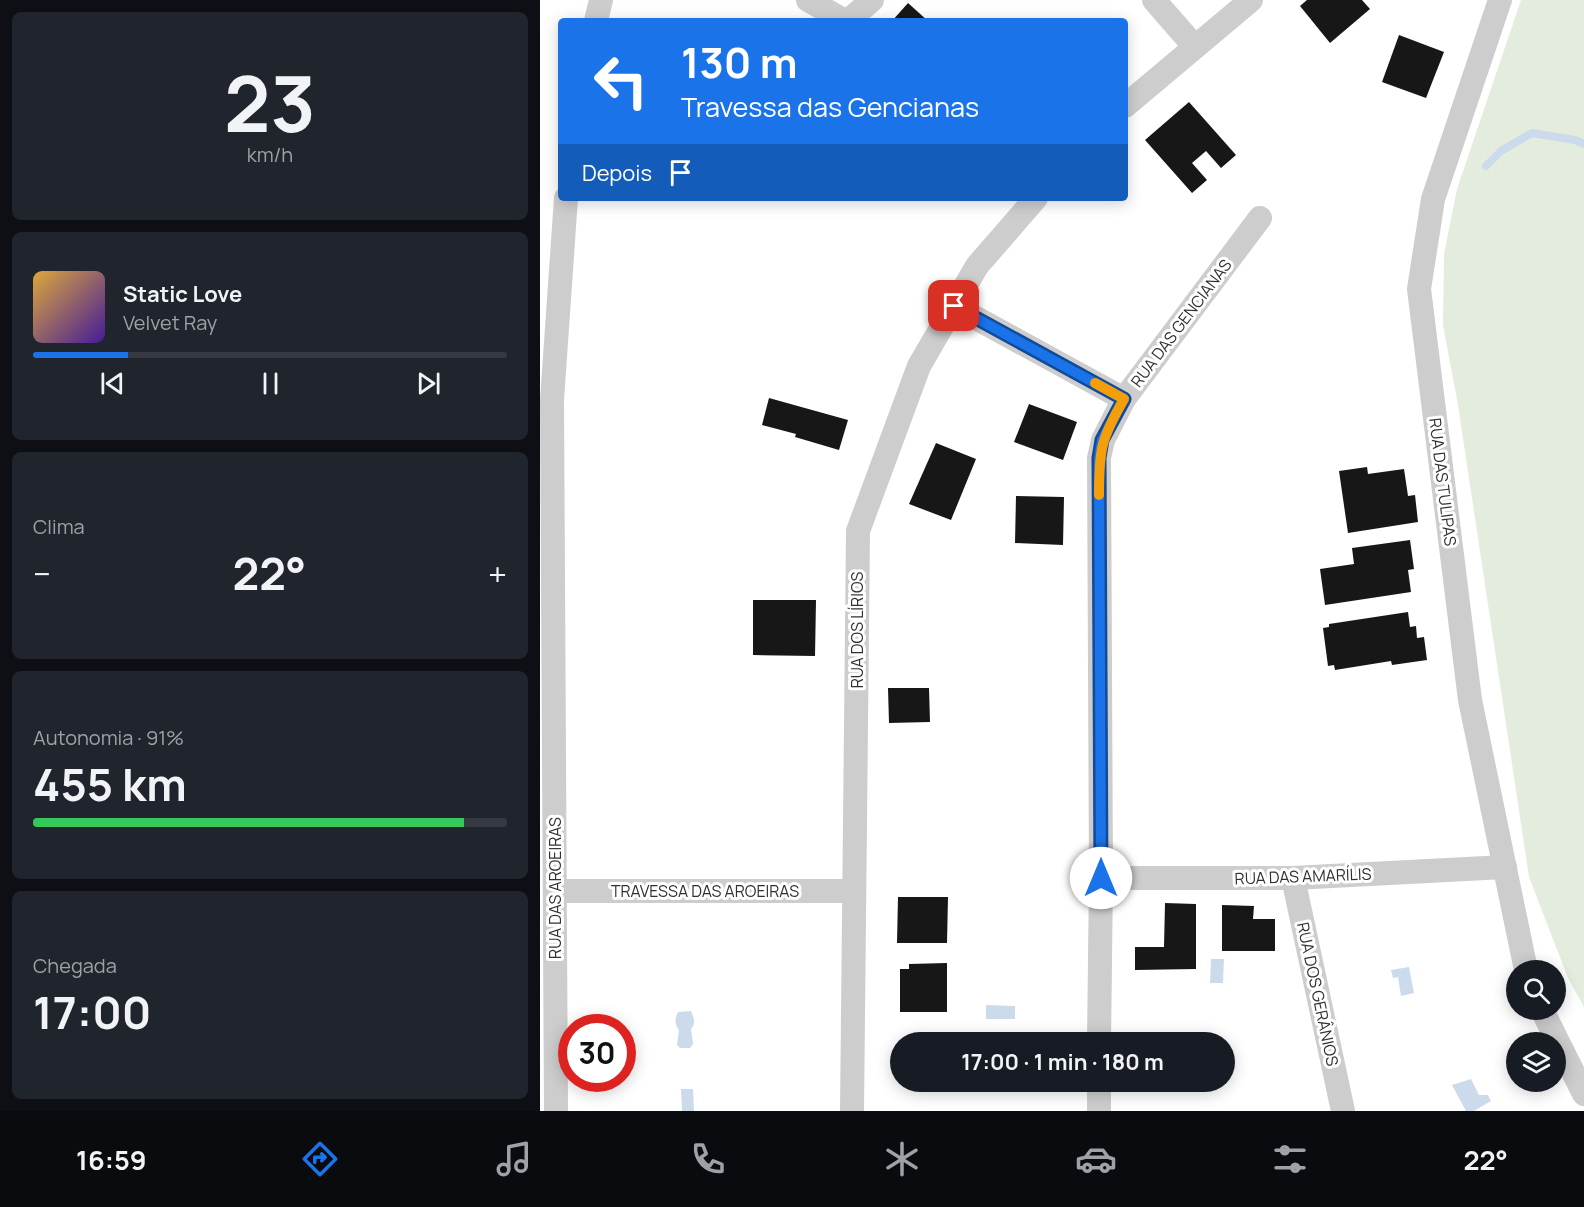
<!DOCTYPE html>
<html lang="pt">
<head>
<meta charset="utf-8">
<style>
	body { margin:0; font-family:Manrope,sans-serif; background:#20242c; color:#f1f3f6; height:100vh; display:flex; flex-direction:column; font-size:22px; white-space:nowrap }
	* { box-sizing:border-box; margin:0 }
	p { font-size:20px; color:#9ea1a6 }
	.icon { flex:none; width:33px; height:33px; fill:none; stroke:currentColor; stroke-width:2; stroke-linecap:round; stroke-linejoin:round }
	.map { position:relative; flex:1; overflow:hidden }
	.sheet { display:flex; flex-direction:column; gap:12px; padding:12px; background:#0d0f14; width:540px }
	.sheet>* { flex:none }
	.banner { position:absolute; left:18px; top:18px; width:570px; height:183px; border-radius:6px; box-shadow:0 3px 15px #0003; background:#1a73e8; color:#fff; overflow:hidden }
	.fabs { position:absolute; left:966px; top:960px; display:grid; gap:12px }
	.fabs a { display:grid; place-items:center; width:60px; height:60px; border-radius:50%; background:#171b24; box-shadow:0 3px 15px #0003; font-size:30px }
	.speed { position:absolute; left:18px; top:1014px; display:flex; gap:12px; font-size:30px; font-weight:700; text-align:center }
	.speed>* { display:grid; place-content:center; width:78px; height:78px; border-radius:50%; background:#171b24; box-shadow:0 3px 15px #0003; line-height:1 }
	.speed .limit { border:9px solid #d22; background:#fff; color:#111 }
	.pin { position:absolute; display:grid; place-items:center; width:51px; height:51px; color:#fff; margin:-26px; border-radius:12px; box-shadow:0 3px 9px #0006 }
	.me { position:absolute; width:66px; margin:-33px; rotate:0deg; stroke-linejoin:round; filter:drop-shadow(0 0 4px #0008) }
	.turn { display:flex; align-items:center; gap:21px; height:126px; padding:0 24px; font-size:27px }
	.turn .icon { width:78px; height:78px; stroke-width:2.5 }
	.turn b { display:block; font-size:42px; line-height:51px }
	.then { display:flex; align-items:center; height:57px; padding:0 24px; background:#0003; gap:12px; font-size:22px }
	.big { font-size:45px; font-weight:700; line-height:1.1 }
	.sheet .card { flex:1; display:flex; flex-direction:column; justify-content:center; gap:9px; min-width:0; padding:0 21px; border-radius:9px; background:#20242c }
	.sheet .dial { align-items:center; gap:0 }
	.dial b { font-size:78px; line-height:1 }
	.song { display:flex; align-items:center; gap:18px }
	.cover { width:72px; height:72px; border-radius:9px; background:linear-gradient(135deg,hsl(40 70% 55%),hsl(260 70% 35%)) }
	.played { height:6px; border-radius:3px; background:linear-gradient(90deg,#1a73e8 20%,#363941 20%) }
	.keys { display:flex; justify-content:space-around; direction:ltr }
	.heat { display:flex; justify-content:space-between; align-items:center; font-size:33px; direction:ltr }
	.charge { height:9px; border-radius:4px; background:linear-gradient(90deg,#34c759 91%,#363941 0) }
	.trip { position:absolute; left:350px; top:1032px; width:345px; height:60px; border-radius:30px; background:#171b24; box-shadow:0 3px 15px #0003; font-weight:700; line-height:60px; text-align:center }
	.tabs { display:flex; height:96px; justify-content:space-around; align-items:center; background:#090b0e; color:#9ea1a6 }
	.tabs .icon { width:42px; height:42px }
	.tabs .on { color:#1a73e8 }
	.tabs b { font-size:27px; color:#f1f3f6 }
	main { display:flex; flex:1; min-height:0 }
	.map>svg:first-child { display:block }
</style>
</head>
<body>
<main>
<section class="sheet">
<div class="card dial"><b>23</b><p>km/h</p></div>
<div class="card">
<div class="song"><i class="cover"></i><div><b>Static Love</b><p>Velvet Ray</p></div></div>
<div class="played"></div>
<div class="keys"><svg class="icon" aria-label="previous" viewBox="0 0 24 24"><path d="M18 5L8 12l10 7zM5 5v14"/></svg><svg class="icon" aria-label="pause" viewBox="0 0 24 24"><path d="M8 5v14M16 5v14"/></svg><svg class="icon" aria-label="next" viewBox="0 0 24 24"><path d="M6 5l10 7-10 7zM19 5v14"/></svg></div>
</div>
<div class="card"><p>Clima</p>
<div class="heat"><a>−</a><b class="big">22°</b><a>+</a></div>
</div>
<div class="card"><p>Autonomia · 91%</p><b class="big">455 km</b><div class="charge"></div></div>
<div class="card"><p>Chegada</p><b class="big">17:00</b></div>
</section>
<div class="map">
<svg width="1044" height="1111" viewBox="0 0 1044 1111">
	<rect width="100%" height="100%" fill="#fff"/>
	<!-- green -->
	<polygon fill="#e4ecde" points="981,0 1044,0 1044,1007 1028,978 989,877 918,405 903,325 904,254 917,189"/>
	<!-- water -->
	<g fill="#cbdbeb">
		<polygon points="671,959 684,959 683,983 670,983"/>
		<polygon points="869,967 874,993 861,996 858,977 853,978 851,970"/>
		<polygon points="446,1005 475,1006 475,1019 446,1019"/>
		<path d="M151 1011C154 1018 156 1023 151 1029L153 1044 150 1048H140L137 1045 139 1030C134 1023 135 1019 138 1012Z"/>
		<polygon points="931,1079 939,1095 948,1095 951,1101 934,1111 926,1111 912,1085"/>
		<polygon points="141,1089 153,1089 154,1111 142,1111"/>
	</g>
	<g fill="none" stroke-linecap="round" stroke-linejoin="round">
		<!-- stream -->
		<polyline stroke="#cbdbeb" stroke-width="8" points="946,166 961,151 992,133 1035,140 1044,144"/>
	</g>
	<!-- building -->
	<g fill="#171717">
		<polygon points="767,0 822,0 830,9 790,43 760,6"/>
		<polygon points="368,3 388,21 352,21"/>
		<polygon points="859,35 904,52 886,98 842,82"/>
		<polygon points="649,102 696,155 681,168 666,151 652,163 667,180 652,193 605,140"/>
		<polygon points="229,398 308,420 299,450 255,437 256,434 222,425"/>
		<polygon points="489,404 537,422 523,460 474,442"/>
		<polygon points="396,443 436,459 411,520 369,504"/>
		<polygon points="827,467 828,474 864,469 868,496 875,495 878,522 808,533 799,471"/>
		<polygon points="476,496 524,497 523,545 475,543"/>
		<polygon points="870,540 874,569 868,570 871,592 785,605 780,569 814,564 812,548"/>
		<polygon points="213,600 276,600 275,656 213,655"/>
		<polygon points="868,612 870,627 876,626 877,638 884,637 887,660 852,665 851,661 795,670 794,665 788,666 783,628 789,627 789,624"/>
		<polygon points="348,688 389,688 390,722 349,723"/>
		<polygon points="358,897 408,897 407,943 357,943"/>
		<polygon points="625,903 656,904 656,969 595,970 595,947 624,947"/>
		<polygon points="682,905 714,906 713,919 735,919 735,951 682,951"/>
		<polygon points="407,963 407,1012 360,1012 360,969 369,969 369,964"/>
	</g>
	<g fill="none" stroke-linecap="round" stroke-linejoin="round">
		<!-- street -->
		<g stroke="#cdcdcd" stroke-width="24">
			<polyline points="268,0 305,21"/>
			<polyline points="614,0 655,47"/>
			<polyline points="960,0 893,199 879,289 930,700 986,970"/>
			<polyline points="56,21 61,0"/>
			<polyline points="308,21 332,0"/>
			<polyline points="585,106 711,0"/>
			<polyline points="414,306 584,399"/>
			<polyline points="561,878 753,878 965,867"/>
			<polyline points="753,878 803,1111"/>
			<polyline points="15,891 314,891"/>
			<polyline points="1002,1010 1044,1094"/>
			<polyline points="559,1042 561,878 559,458 563,440 584,399 720,218"/>
			<polyline points="16,1111 12,400 26,198"/>
			<polyline points="312,1111 318,531 379,366 437,266 496,198"/>
			<polyline points="559,1111 559,1082"/>
		</g>
	</g>
	<g fill="none" stroke-linecap="round" stroke-linejoin="round">
		<!-- route casing -->
		<g stroke="#114b97" stroke-width="15">
			<polyline id="route" points="414,306 584,399 562,440 559,458 561,878"/>
		</g>
		<!-- route -->
		<use href="#route" stroke="#1a73e8" stroke-width="10"/>
		<!-- slow -->
		<path stroke="#f59e0b" stroke-width="10" d="M555 383 584 399C561 439 559 449 559 495"/>
	</g>
	<g text-anchor="middle" dominant-baseline="central" stroke-width="6" stroke-linejoin="round" paint-order="stroke">
		<!-- street labels -->
		<g font-size="16" fill="#303030" stroke="#fff">
			<text transform="translate(641 323) rotate(-53)">RUA DAS GENCIANAS</text>
			<text transform="translate(903 482) rotate(83)">RUA DAS TULIPAS</text>
			<text transform="translate(317 630) rotate(-90)">RUA DOS LÍRIOS</text>
			<text transform="translate(763 876) rotate(-2)">RUA DAS AMARÍLIS</text>
			<text transform="translate(15 888) rotate(-90)">RUA DAS AROEIRAS</text>
			<text x="165" y="891">TRAVESSA DAS AROEIRAS</text>
			<text transform="translate(778 994) rotate(78)">RUA DOS GERÂNIOS</text>
		</g>
	</g>
</svg>
<div class="fabs">
<a><svg class="icon" aria-label="search" viewBox="0 0 24 24"><circle cx="10" cy="10" r="6"/><path d="M15 15l6 6"/></svg></a>
<a><svg class="icon" aria-label="layers" viewBox="0 0 24 24"><path d="M12 4l9 5-9 5-9-5zM3 14l9 5 9-5"/></svg></a>
</div>
<div class="speed"><div class="limit">30</div></div>
<div class="pin" style="left:414px;top:306px;background:#d93025"><svg class="icon" aria-label="arrive" viewBox="0 0 24 24"><path d="M6 21V4h12l-3 4 3 4H6"/></svg></div>
<svg class="me" style="left:561px;top:878px" viewBox="-20 -20 40 40"><circle r="19" fill="#fff"/><path d="M0-13L10 11 0 6-10 11z" fill="#1a73e8"/></svg>
<div class="trip">17:00 · 1 min · 180 m</div>
<div class="banner">
<div class="turn"><svg class="icon" aria-label="left" viewBox="0 0 24 24"><path d="M17 20v-9H6M10 6l-5 5 5 5"/></svg><div><b>130 m</b>Travessa das Gencianas</div></div>
<div class="then">Depois<svg class="icon" aria-label="arrive" viewBox="0 0 24 24"><path d="M6 21V4h12l-3 4 3 4H6"/></svg></div>
</div>
</div>
</main>
<nav class="tabs">
<b>16:59</b>
<svg class="icon on" aria-label="directions" viewBox="0 0 24 24"><path d="M12 3l9 9-9 9-9-9zM9 14v-3h6M13 9l2 2-2 2"/></svg>
<svg class="icon" aria-label="music" viewBox="0 0 24 24"><path d="M9 18V5l10-2v13"/><circle cx="6" cy="18" r="3"/><circle cx="16" cy="16" r="3"/></svg>
<svg class="icon" aria-label="phone" viewBox="0 0 24 24"><path d="M5 4h4l2 5-3 2q2 4 5 5l2-3 5 2v4C11 20 4 13 5 4z"/></svg>
<svg class="icon" aria-label="climate" viewBox="0 0 24 24"><path d="M12 3v18M4 7l16 10M4 17L20 7"/></svg>
<svg class="icon" aria-label="car" viewBox="0 0 24 24"><path d="M5 17H2v-5l4-1 3-4h7l3 4 3 1v5h-3M9 17h6M6 11h13"/><circle cx="7" cy="17" r="2"/><circle cx="17" cy="17" r="2"/></svg>
<svg class="icon" aria-label="filters" viewBox="0 0 24 24"><path d="M4 7h16M4 17h16"/><circle cx="9" cy="7" r="2"/><circle cx="15" cy="17" r="2"/></svg>
<b>22°</b>
</nav>
</body>
</html>
